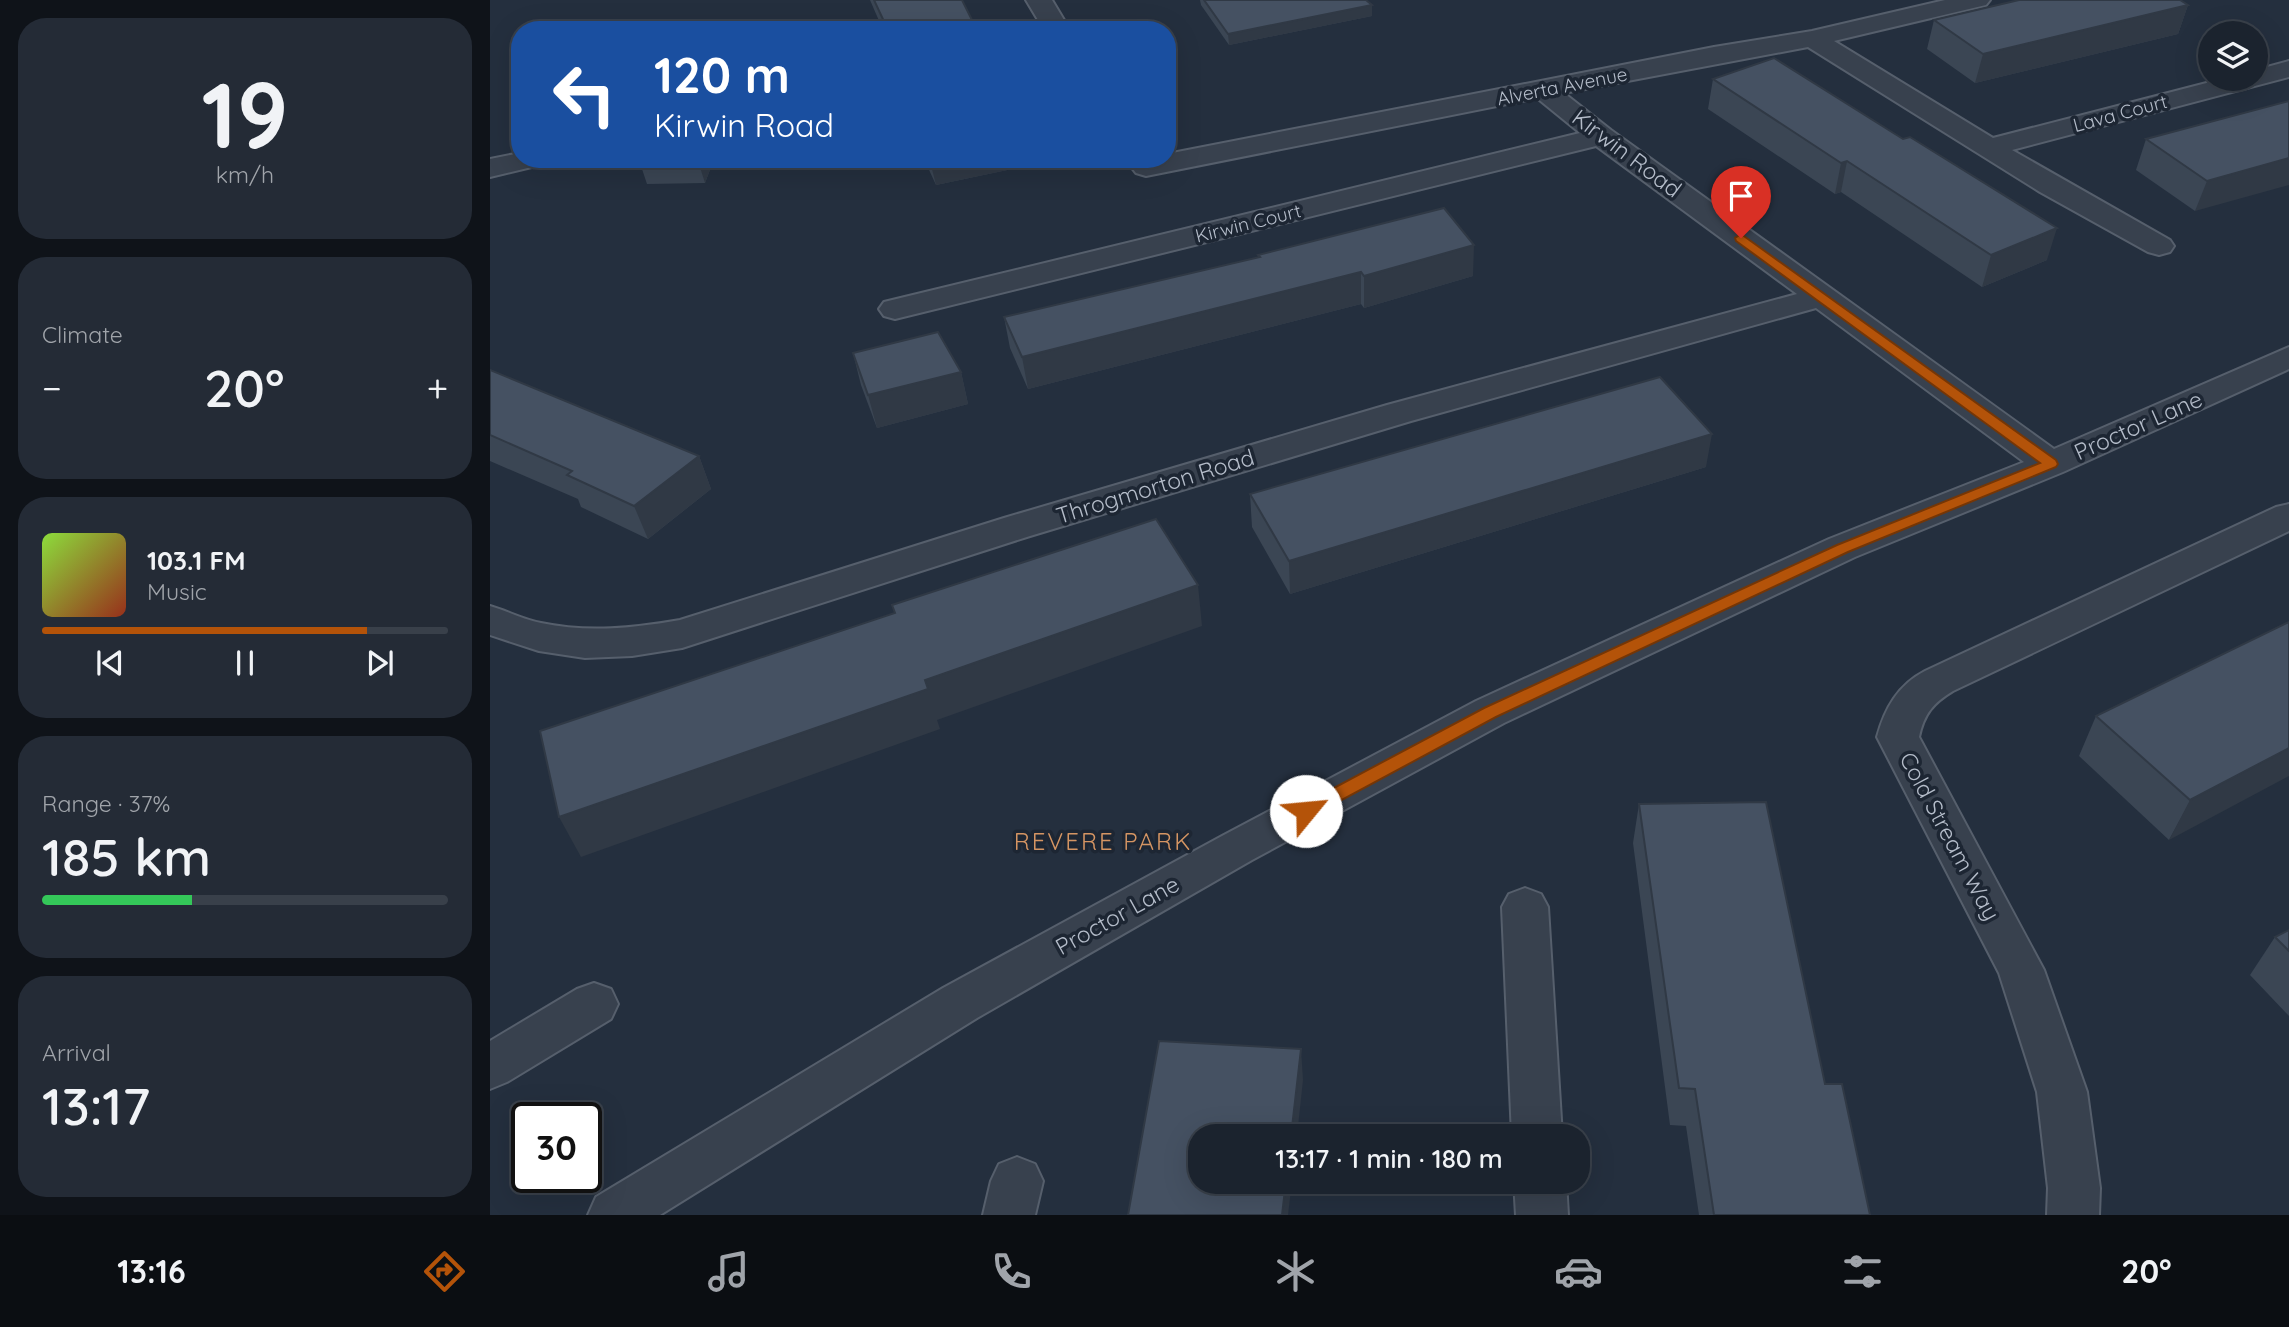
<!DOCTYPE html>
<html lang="en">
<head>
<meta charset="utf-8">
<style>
	body { margin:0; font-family:Quicksand,sans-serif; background:#242b36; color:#f1f3f6; height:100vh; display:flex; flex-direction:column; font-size:26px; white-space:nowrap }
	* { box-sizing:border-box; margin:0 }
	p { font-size:23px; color:#a0a4aa }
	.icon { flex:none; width:38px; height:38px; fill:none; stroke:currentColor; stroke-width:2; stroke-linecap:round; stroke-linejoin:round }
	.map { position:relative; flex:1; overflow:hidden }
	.drawer { display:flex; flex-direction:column; gap:18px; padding:18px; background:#0f1319; width:490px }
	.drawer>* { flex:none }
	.guide { position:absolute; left:21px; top:21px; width:665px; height:147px; border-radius:28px; box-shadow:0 7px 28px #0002,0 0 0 2px #39404a; background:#1a4fa0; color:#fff; overflow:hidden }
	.fabs { position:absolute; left:1708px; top:21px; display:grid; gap:14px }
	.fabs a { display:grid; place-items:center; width:70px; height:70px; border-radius:50%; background:#1b232e; box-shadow:0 7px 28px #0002,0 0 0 2px #39404a; font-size:35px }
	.speed { position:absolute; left:21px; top:1102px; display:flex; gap:14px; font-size:35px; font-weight:700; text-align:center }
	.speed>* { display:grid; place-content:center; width:91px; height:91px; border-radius:50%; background:#1b232e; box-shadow:0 7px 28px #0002,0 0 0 2px #39404a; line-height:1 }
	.speed .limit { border:4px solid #111; border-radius:10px; background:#fff; color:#111 }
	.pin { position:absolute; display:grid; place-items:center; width:60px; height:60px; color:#fff; margin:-72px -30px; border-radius:50% 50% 50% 0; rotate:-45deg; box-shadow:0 0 7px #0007 }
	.pin .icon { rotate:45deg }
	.me { position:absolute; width:77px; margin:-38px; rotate:62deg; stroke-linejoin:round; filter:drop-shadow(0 0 5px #0008) }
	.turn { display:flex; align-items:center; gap:24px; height:147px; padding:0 28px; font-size:32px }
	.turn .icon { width:91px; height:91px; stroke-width:2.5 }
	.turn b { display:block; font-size:49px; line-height:60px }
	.big { font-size:52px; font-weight:600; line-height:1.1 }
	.drawer .widget { flex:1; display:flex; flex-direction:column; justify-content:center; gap:10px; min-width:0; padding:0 24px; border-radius:28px; background:#242b36 }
	.drawer .dial { align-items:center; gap:0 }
	.dial b { font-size:91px; line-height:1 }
	.song { display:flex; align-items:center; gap:21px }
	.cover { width:84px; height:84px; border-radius:10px; background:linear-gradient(135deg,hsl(90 70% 55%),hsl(10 70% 35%)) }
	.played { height:7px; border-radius:4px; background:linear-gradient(90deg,#b45309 80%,#39404a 80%) }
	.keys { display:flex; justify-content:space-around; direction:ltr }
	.heat { display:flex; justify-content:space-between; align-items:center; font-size:38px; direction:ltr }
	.charge { height:10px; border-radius:5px; background:linear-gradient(90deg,#34c759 37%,#39404a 0) }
	.trip { position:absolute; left:698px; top:1124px; width:402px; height:70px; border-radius:28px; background:#1b232e; box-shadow:0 7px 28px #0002,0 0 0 2px #39404a; font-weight:600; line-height:70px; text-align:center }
	.tab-bar { display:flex; height:112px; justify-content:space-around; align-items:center; background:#0b0e12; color:#a0a4aa }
	.tab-bar .icon { width:49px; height:49px }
	.tab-bar .on { color:#b45309 }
	.tab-bar b { font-size:32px; color:#f1f3f6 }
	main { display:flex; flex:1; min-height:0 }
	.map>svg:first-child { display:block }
</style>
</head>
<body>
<main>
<section class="drawer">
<div class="widget dial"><b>19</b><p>km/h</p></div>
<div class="widget"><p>Climate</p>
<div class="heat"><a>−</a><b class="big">20°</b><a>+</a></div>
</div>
<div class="widget">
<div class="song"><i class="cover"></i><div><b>103.1 FM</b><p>Music</p></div></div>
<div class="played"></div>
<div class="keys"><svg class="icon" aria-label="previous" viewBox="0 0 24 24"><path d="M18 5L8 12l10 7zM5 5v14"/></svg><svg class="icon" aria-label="pause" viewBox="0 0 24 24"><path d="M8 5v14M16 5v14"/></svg><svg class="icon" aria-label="next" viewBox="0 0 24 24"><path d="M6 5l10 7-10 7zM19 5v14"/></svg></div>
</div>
<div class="widget"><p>Range · 37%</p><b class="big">185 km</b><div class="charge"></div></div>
<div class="widget"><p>Arrival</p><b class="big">13:17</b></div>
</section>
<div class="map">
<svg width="1799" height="1215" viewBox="0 0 1799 1215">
	<rect width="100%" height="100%" fill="#242f3e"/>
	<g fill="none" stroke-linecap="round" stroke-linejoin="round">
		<!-- minor casing -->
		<g stroke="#565f6c" stroke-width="4">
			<g id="minor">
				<polygon points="536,0 562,0 580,30 554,30"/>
				<path d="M1455 0H1500L1496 5 1344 41 1503 138 1732 79H1766V70L1799 61V77L1522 150 1680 240 1684 246 1680 252 1669 255 1658 252 1550 192 1318 47 1074 93 1121 130 1564 449 1799 347V369L1573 472 1365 557 1014 723 762 860 487 1018 170 1215H98L106 1197 453 988 732 836 986 701 1339 539 1534 462 1326 308 921 421 540 536 192 648 142 656 95 658 49 651 0 635V606C17 611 34 620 51 623 98 633 144 628 190 620L514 518 897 405 1307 294 1106 146 405 319 394 316 389 309 394 302 1090 133 1047 98 656 176 646 173 635 159H677V154L1224 47 1322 31Z"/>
				<polygon points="30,153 30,159 50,160 46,166 0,177 0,159"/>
				<path d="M1799 504V531L1463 691C1443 703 1434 714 1429 737L1554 970 1597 1092 1610 1188 1609 1215H1557L1558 1188 1547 1092 1509 973 1387 737C1395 708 1408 685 1435 671L1786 507Z"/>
				<polygon points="1035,888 1051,894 1058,907 1072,1136 1022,1136 1012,907 1019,894"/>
				<polygon points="104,983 121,989 128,1004 121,1019 17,1082 0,1089 0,1041 87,989"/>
				<polygon points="527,1157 545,1164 553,1181 545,1215 493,1215 501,1181 509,1164"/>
				<polygon points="1024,1181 1076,1181 1078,1215 1026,1215"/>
			</g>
		</g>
		<!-- minor -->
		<use href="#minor" fill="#38414e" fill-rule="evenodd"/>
	</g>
	<!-- wall -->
	<g fill="#3b4654">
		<polygon points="380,0 472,0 487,30 393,30"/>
		<polygon points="710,0 876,0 882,5 882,16 739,45 711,5"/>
		<polygon points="1698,5 1688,34 1485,83 1437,49 1444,20"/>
		<polygon points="1223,79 1557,260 1492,287 1351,192 1345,194 1218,109"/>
		<polygon points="1799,101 1705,211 1646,170 1656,139"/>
		<polygon points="224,159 215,183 157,184 150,163"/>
		<polygon points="434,159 549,159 550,163 446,185"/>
		<polygon points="768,255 983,276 874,308 871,304 538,389 520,348 514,317 769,258"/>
		<polygon points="363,353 471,372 478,404 387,428 371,385"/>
		<polygon points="0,370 209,456 221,489 158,539 91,507 88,499 0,461"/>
		<polygon points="1216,467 800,594 762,527 760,494"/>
		<polygon points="1799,622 1679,840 1589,756 1606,716"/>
		<polygon points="1149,804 1335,1084 1380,1215 1209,1215 1196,1126 1180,1125 1143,843"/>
		<polygon points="1799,930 1799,1016 1760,975 1785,937"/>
	</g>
	<!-- shaded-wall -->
	<g fill="#303945">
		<polygon points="882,5 882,16 739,45 738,34"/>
		<polygon points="1698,5 1688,34 1485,83 1493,54"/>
		<polygon points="1799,158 1799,185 1705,211 1717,181"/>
		<polygon points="209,159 224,159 215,183 208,161"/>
		<polygon points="467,159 549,159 550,163 446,185 441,165"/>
		<polygon points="1357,161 1351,192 1345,194 1351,163"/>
		<polygon points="1567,228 1557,260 1492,287 1501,255"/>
		<polygon points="984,245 983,276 874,308 874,276"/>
		<polygon points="871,272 871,304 538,389 532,357"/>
		<polygon points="471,372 478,404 387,428 378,395"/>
		<polygon points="1222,434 1216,467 800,594 799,561"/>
		<polygon points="209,456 221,489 158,539 144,506"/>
		<polygon points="708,585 712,626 447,720 450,729 91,857 69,817 435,680"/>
		<polygon points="1799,748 1799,776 1679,840 1700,800"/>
		<polygon points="811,1049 813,1080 807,1136 801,1136"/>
		<polygon points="796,1181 802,1181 798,1215 792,1215"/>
	</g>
	<!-- building -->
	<g fill="#455162" stroke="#303945" stroke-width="2">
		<polygon points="384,0 472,0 487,30 398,30"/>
		<polygon points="714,0 876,0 882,5 738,34"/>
		<polygon points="1529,0 1690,0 1698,5 1493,54 1444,20"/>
		<polygon points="1284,58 1413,139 1420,137 1567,228 1501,255 1357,161 1351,163 1223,79"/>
		<polygon points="1799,101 1799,158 1717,181 1656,139"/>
		<polygon points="151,159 209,159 208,161 150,163"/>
		<polygon points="439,159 467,159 441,165"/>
		<polygon points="954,208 984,245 874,276 871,272 532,357 514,317 770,257 768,255"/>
		<polygon points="448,332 471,372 378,395 363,353"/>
		<polygon points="0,370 209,456 144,506 77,475 82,471 0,435"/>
		<polygon points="1170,377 1222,434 799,561 760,494"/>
		<polygon points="666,519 708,585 435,680 438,689 69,817 50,731 405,613 402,605"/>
		<polygon points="1799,622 1799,748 1700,800 1606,716"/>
		<polygon points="1276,802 1335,1084 1352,1084 1380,1215 1224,1215 1205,1089 1189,1088 1149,804"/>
		<polygon points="1799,930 1799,951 1785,937"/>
		<polygon points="669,1041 811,1049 801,1136 710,1136 710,1181 796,1181 792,1215 638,1215"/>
	</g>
	<!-- route -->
	<polygon fill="#b45309" stroke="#753606" stroke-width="2" points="1251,234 1566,460 1568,464 1566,467 1358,552 1006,717 822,816 810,816 807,811 810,806 994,708 1347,545 1550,463 1246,241 1245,238"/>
	<g text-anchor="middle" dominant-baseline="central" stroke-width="7" stroke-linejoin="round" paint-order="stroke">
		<!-- far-street labels -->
		<g font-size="19" fill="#b4bcc9" stroke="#1d2633">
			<text transform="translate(1072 86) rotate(-11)">Alverta Avenue</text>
			<text transform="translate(1630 113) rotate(-15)">Lava Court</text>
			<text transform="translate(758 223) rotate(-14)">Kirwin Court</text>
		</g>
		<!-- street labels -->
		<g font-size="23" fill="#b4bcc9" stroke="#1d2633">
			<text transform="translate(1137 153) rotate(37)">Kirwin Road</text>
			<text transform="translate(1648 425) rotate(-24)">Proctor Lane</text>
			<text transform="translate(665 486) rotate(-17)">Throgmorton Road</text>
			<text transform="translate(1460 836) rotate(62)">Cold Stream Way</text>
			<text transform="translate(627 915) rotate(-29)">Proctor Lane</text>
		</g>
		<!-- neighbourhood labels -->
		<g font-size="24" letter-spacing="2" fill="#d59563" stroke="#1d2633">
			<text x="613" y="841">REVERE PARK</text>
		</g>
	</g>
</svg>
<div class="fabs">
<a><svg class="icon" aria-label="layers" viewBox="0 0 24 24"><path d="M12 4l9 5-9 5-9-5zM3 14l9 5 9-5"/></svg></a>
</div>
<div class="speed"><div class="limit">30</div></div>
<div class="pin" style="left:1251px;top:238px;background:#d93025"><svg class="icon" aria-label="arrive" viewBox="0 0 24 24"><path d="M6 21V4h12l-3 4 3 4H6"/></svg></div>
<svg class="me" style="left:816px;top:811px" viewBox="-20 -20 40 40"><circle r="19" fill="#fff"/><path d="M0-13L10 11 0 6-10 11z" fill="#b45309"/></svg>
<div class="trip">13:17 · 1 min · 180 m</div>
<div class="guide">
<div class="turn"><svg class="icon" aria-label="left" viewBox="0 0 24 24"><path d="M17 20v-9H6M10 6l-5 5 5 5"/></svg><div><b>120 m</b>Kirwin Road</div></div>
</div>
</div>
</main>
<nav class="tab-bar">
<b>13:16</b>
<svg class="icon on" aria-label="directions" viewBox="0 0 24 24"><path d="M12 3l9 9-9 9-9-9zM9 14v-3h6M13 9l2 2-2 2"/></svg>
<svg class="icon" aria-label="music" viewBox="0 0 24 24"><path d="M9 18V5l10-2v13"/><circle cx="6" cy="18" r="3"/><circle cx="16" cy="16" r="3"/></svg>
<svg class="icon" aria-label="phone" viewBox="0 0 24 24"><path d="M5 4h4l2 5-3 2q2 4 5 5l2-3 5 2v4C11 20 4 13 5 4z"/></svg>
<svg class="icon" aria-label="climate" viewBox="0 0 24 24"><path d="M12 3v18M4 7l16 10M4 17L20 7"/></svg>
<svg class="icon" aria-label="car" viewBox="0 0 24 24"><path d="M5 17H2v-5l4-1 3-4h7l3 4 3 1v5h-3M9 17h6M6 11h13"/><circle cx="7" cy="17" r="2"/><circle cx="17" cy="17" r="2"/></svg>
<svg class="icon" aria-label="filters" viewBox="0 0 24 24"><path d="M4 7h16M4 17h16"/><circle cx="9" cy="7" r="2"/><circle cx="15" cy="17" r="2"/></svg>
<b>20°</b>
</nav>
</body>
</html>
